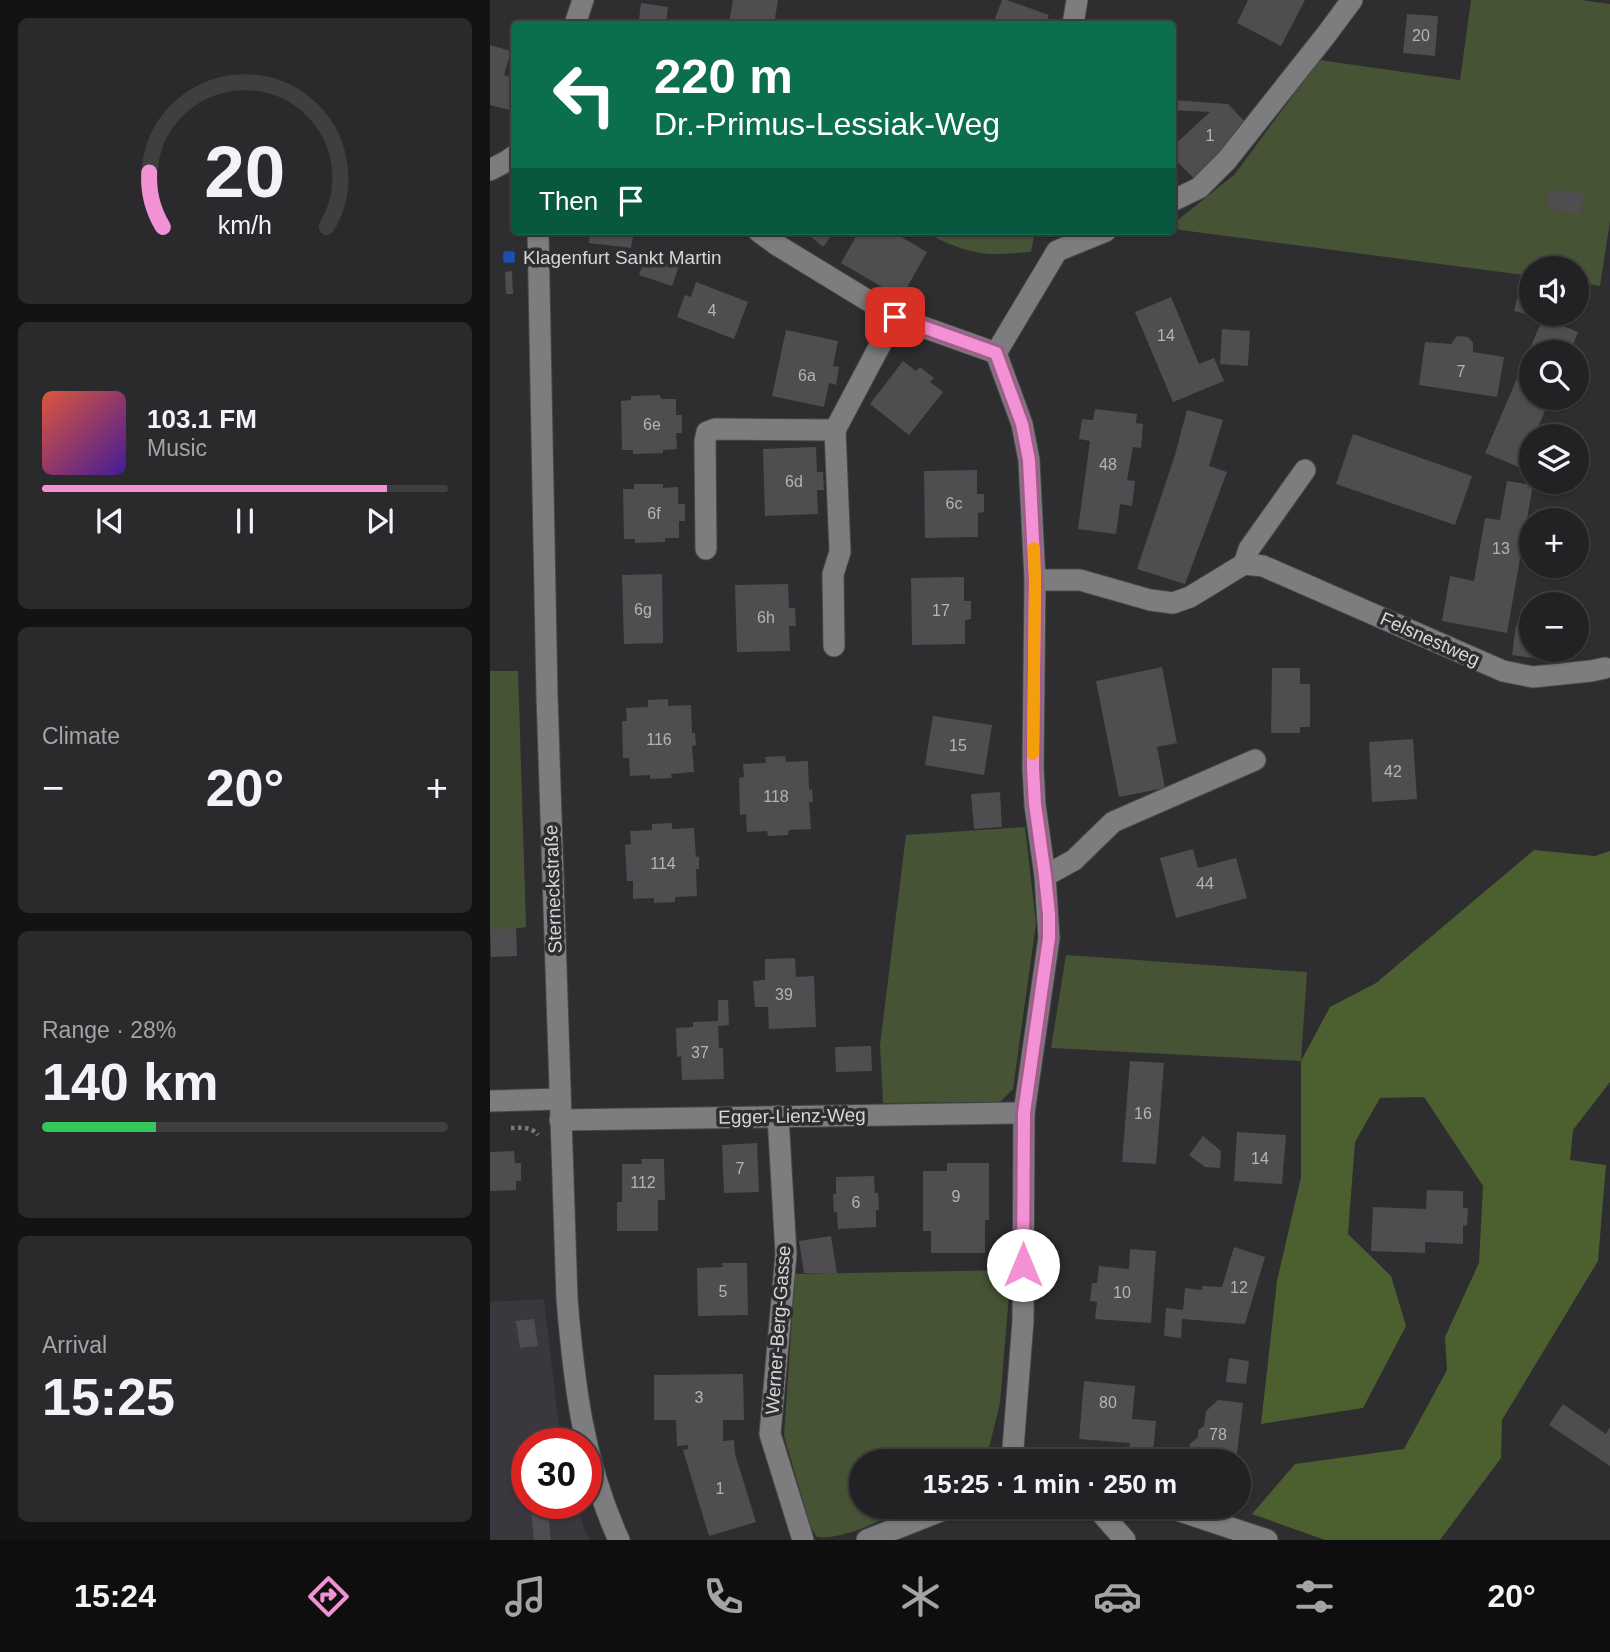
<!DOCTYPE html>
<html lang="en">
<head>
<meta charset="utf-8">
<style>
	body { margin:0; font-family:Helvetica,sans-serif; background:#2a2a2c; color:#f1f3f6; height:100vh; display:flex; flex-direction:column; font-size:26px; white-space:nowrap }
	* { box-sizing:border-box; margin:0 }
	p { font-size:23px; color:#a2a4a6 }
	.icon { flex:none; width:38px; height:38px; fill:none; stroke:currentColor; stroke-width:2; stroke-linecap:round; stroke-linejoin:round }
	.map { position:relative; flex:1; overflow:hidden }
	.side { display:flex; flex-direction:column; gap:18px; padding:18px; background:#131314; width:490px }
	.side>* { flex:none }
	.hud { position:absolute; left:21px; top:21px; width:665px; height:214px; border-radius:7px; box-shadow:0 2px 5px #0004,0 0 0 2px #3f3f41; background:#0b6e4f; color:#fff; overflow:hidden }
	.tools { position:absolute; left:1029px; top:256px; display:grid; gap:14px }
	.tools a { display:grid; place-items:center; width:70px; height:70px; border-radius:50%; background:#222224; box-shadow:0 2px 5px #0004,0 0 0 2px #3f3f41; font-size:35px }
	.speed { position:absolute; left:21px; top:1428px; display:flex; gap:14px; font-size:35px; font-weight:700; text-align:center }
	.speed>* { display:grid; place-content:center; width:91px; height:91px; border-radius:50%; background:#222224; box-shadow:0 2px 5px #0004,0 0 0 2px #3f3f41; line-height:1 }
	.speed .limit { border:10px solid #d22; background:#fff; color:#111 }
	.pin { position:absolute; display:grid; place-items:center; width:60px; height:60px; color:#fff; margin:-30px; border-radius:14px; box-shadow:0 4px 10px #0006 }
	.me { position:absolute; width:77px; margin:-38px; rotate:0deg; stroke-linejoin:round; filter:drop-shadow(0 0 5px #0008) }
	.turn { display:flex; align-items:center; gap:24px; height:147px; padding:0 28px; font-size:32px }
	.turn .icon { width:91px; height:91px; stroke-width:2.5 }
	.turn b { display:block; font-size:49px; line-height:60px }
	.then { display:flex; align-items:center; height:66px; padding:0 28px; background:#0003; gap:14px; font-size:26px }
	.big { font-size:52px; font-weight:600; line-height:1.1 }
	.side .widget { flex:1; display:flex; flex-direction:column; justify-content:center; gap:10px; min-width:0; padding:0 24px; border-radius:10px; background:#2a2a2c }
	.side .dial { align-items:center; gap:0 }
	.dial svg { height:182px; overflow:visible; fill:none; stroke:#3f3f41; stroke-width:7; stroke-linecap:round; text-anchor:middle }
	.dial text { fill:#f1f3f6; stroke:none }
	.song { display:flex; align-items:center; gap:21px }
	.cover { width:84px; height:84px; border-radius:10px; background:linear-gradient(135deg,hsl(10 70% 55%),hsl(260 70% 35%)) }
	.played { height:7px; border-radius:4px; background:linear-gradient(90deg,#f391d5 85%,#3f3f41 85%) }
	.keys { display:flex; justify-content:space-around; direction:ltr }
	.heat { display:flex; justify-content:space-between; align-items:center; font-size:38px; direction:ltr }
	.charge { height:10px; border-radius:5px; background:linear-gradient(90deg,#34c759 28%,#3f3f41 0) }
	.trip { position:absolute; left:359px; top:1449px; width:402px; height:70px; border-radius:35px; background:#222224; box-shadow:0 2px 5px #0004,0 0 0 2px #3f3f41; font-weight:600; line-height:70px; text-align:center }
	.tabs { display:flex; height:112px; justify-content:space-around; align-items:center; background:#0e0e0e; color:#a2a4a6 }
	.tabs .icon { width:49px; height:49px }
	.tabs .selected { color:#f391d5 }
	.tabs b { font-size:32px; color:#f1f3f6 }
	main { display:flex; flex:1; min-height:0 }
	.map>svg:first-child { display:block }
</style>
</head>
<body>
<main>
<section class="side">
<div class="widget dial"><svg viewBox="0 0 100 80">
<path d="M14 69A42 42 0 1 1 86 69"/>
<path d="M14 69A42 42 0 0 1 8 45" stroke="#f391d5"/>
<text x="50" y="56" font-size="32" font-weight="700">20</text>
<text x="50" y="72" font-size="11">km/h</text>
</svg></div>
<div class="widget">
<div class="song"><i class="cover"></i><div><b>103.1 FM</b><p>Music</p></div></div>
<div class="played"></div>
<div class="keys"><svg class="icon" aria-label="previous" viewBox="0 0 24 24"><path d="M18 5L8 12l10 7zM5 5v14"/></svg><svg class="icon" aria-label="pause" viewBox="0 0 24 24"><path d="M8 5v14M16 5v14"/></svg><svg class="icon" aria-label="next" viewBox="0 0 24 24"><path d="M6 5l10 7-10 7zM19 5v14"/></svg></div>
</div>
<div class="widget"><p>Climate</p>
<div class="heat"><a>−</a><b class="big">20°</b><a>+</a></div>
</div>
<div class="widget"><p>Range · 28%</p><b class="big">140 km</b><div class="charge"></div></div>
<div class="widget"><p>Arrival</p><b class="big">15:25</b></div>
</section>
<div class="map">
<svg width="1120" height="1540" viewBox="0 0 1120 1540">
	<rect width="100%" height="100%" fill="#2e2d30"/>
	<!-- built -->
	<polygon fill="#3a373f" points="54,1299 71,1444 37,1444 37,1503 87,1503 94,1528 100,1540 0,1540 0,1302"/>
	<!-- green -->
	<g fill="#465335">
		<polygon points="981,0 1091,0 1120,4 1120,221 1110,286 1087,282 1087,268 1041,268 1041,276 683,229 683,224 745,174 829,60 970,80"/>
		<path d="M432 231H545L541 252C528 253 514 254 501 254 477 253 453 242 432 231Z"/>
		<polygon points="0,671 28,671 36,927 0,932"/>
		<polygon points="535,827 546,923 523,1089 510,1102 393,1103 390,1045 416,835"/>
		<polygon points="576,955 817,972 811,1061 561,1048"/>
		<path d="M521 1270 510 1403 499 1448 485 1461H371V1507H417C392 1519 356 1540 327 1537L321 1528 294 1436 305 1274Z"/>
	</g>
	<!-- forest -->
	<polygon fill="#4b5f2f" points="1044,850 1105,856 1120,851 1120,1082 1083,1130 1080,1160 1116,1165 1108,1261 1012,1420 1011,1458 950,1540 835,1540 762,1514 805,1464 914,1449 957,1370 955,1337 989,1263 993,1186 934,1097 890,1098 865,1142 858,1234 901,1276 916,1326 873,1408 771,1424 787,1281 811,1177 811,1061 840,1007 886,983"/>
	<!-- building -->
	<g fill="#4f4d50">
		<polygon points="243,0 288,0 284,24 246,24 239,23"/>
		<polygon points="512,0 517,0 559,15 555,24 503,24"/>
		<polygon points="758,0 815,0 791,46 747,23"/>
		<polygon points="151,3 178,7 176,24 149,20"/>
		<polygon points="917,14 948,16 945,56 913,53"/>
		<polygon points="0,45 21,51 14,75 24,78 24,92 20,110 0,105"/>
		<polygon points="682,100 738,104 757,124 704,178 682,157 682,147 720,112 682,110"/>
		<polygon points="1060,189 1094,194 1090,215 1057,209"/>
		<polygon points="100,231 144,231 141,248 99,243"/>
		<polygon points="314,231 345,231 333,247"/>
		<polygon points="369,231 401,231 437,252 411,298 351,263"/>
		<polygon points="156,255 189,266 182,286 149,275"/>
		<polygon points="22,271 23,294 16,294 15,272"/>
		<polygon points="1032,279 1041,281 1041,313 1054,313 1053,318 1024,311"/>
		<polygon points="206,282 258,302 244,339 187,317 195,295 201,297"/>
		<polygon points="681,297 709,364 724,358 734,381 683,402 645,312"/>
		<polygon points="1053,318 1088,332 1080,352 1041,352 1041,397 1061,397 1044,436 1041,436 1041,442 1031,468 995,453"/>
		<polygon points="732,329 760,331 758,366 730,364"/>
		<polygon points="296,330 348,341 343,366 349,367 346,385 339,383 334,407 282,396"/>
		<polygon points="967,336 978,337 983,343 983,352 1014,357 1007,397 929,385 935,342 961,344"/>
		<polygon points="413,361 426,371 430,367 444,378 440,382 453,392 419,435 380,404"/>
		<polygon points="170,395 171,399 186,399 186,415 192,415 192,433 186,433 187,449 173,450 173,453 143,454 143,450 132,450 131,401 141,400 141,396"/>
		<polygon points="605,409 647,414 646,423 653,424 651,448 643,447 637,480 645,481 642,506 630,504 626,534 588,529 600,441 589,439 592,419 603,420"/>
		<polygon points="697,410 733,420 719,466 737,472 695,584 647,569 685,455"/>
		<polygon points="863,434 982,476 965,525 846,484"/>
		<polygon points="326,447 327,472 333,472 334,490 327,490 328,514 275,516 273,449"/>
		<polygon points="487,470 487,494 494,494 494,512 488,513 488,537 435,538 434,471"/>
		<polygon points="1017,481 1043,485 1017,633 952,621 960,576 984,581 995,518 1010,520"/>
		<polygon points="144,484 173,484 173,488 188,487 188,504 195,504 195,521 189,521 189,538 175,538 175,542 145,543 145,539 134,539 133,489 144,489"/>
		<polygon points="172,574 173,643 134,644 132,575"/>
		<polygon points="474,577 474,601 481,601 481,619 475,620 475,644 422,645 421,578"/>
		<polygon points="298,584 299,608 305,608 306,626 299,626 300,651 247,652 245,585"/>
		<polygon points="1026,625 1041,627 1041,649 1058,649 1056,660 1022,655"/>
		<polygon points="672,667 687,743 667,747 675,788 629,797 606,681"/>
		<polygon points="782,668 810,668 810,684 820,684 820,727 810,727 810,733 781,733"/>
		<polygon points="178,699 178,706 201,705 202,733 205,733 206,745 202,746 204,772 181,774 182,778 160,779 160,775 140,776 139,758 133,758 132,721 137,721 136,708 158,707 158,700"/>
		<polygon points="443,716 502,725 494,775 435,765"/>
		<polygon points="923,739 927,799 882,802 879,742"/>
		<polygon points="295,756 296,762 318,761 319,790 322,789 323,802 319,802 321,829 299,830 298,835 278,836 277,831 257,832 256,814 250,815 249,778 254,777 253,764 276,763 275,757"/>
		<polygon points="510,792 512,827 484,829 481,794"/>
		<polygon points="182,823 182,829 204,828 206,857 209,856 209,869 206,869 207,896 185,897 185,902 164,903 164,898 143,899 143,881 137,881 135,845 141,844 140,831 162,830 162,824"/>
		<polygon points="703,849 708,868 746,858 757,898 686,918 670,858"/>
		<polygon points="26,927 27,956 1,957 0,930"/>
		<polygon points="305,958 306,977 324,976 326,1027 279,1029 278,1007 265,1007 263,981 275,980 275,959"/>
		<polygon points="228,1000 238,1000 239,1025 228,1026 229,1048 233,1048 234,1079 192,1080 191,1056 187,1057 186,1028 203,1027 203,1022 228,1021"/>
		<polygon points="381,1046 382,1071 346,1072 345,1047"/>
		<polygon points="640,1061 674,1063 666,1164 632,1162"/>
		<polygon points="747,1132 796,1135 792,1184 744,1181"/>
		<polygon points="713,1136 731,1151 730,1168 715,1167 699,1155"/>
		<polygon points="267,1143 269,1192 234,1193 232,1145"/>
		<polygon points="24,1151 25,1163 31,1163 31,1181 26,1181 26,1190 0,1191 0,1152"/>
		<polygon points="151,1159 174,1159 175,1200 168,1200 168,1231 127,1231 127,1202 132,1202 132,1164 152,1164"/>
		<polygon points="457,1163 499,1163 499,1220 495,1220 495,1253 441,1253 441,1231 433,1231 433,1171 457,1171"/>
		<polygon points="384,1176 385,1193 388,1193 389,1210 386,1210 386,1227 348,1229 347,1212 344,1212 343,1194 346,1194 346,1177"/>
		<polygon points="937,1190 973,1191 973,1208 978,1208 977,1226 973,1225 973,1244 935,1242 935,1253 881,1251 883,1207 936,1209"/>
		<polygon points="341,1236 347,1274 314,1273 309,1241"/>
		<polygon points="744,1247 775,1257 755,1324 692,1319 691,1338 674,1336 676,1308 693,1310 695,1288 712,1290 712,1286 732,1287"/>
		<polygon points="640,1249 666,1251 661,1323 605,1319 607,1302 600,1301 602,1283 607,1283 609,1266 639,1269"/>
		<polygon points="232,1263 257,1263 258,1315 208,1316 207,1268 233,1267"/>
		<polygon points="44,1319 48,1346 30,1348 26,1321"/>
		<polygon points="739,1358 759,1361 756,1384 736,1382"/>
		<polygon points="253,1374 254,1420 233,1420 233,1441 244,1440 245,1454 266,1522 219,1536 193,1450 198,1449 198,1445 187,1446 186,1420 164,1420 164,1375"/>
		<polygon points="594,1381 645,1386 642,1419 666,1421 663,1453 639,1451 640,1443 589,1439"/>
		<polygon points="728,1400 753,1403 746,1461 697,1461 700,1444 708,1437 708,1430 714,1426 716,1411"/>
		<polygon points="1073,1404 1116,1434 1120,1427 1120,1466 1059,1425"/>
		<polygon points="40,1503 57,1503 61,1540 44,1540"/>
	</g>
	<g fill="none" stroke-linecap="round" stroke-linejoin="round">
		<!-- minor casing -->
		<g stroke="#48484a" stroke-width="23">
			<g id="minor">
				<polyline points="85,24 93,0"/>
				<polyline points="583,24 587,0"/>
				<polyline points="0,170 17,161 24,156"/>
				<polyline points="682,201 709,188 737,160 836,35 862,0"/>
				<path d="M48 231 57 696 77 1299C84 1383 93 1462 129 1540"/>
				<polyline points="268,231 287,245 405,317 506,353"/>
				<polyline points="506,353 532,424 539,460 545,580 543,768 545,805 555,876 559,938 534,1113 533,1321 522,1461"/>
				<polyline points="506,353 567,251 616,231"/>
				<polyline points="216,549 215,441 217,432 225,429 345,430"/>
				<polyline points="754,564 759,549 815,470"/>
				<polyline points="545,580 590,580 660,600 683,603 700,597 754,564 773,566 1013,671 1043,677 1101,671 1115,668"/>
				<polyline points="344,646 343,574 350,552 345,430 405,317"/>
				<polyline points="555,876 584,860 623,822 765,760"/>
				<polyline points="0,1101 69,1099"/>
				<polyline points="288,1116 296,1254 280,1434 313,1540"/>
				<polyline points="70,1120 534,1113"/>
				<polyline points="606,1507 635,1540"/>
				<polyline points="678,1507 777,1540"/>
				<polyline points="377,1540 461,1507"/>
			</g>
		</g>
		<!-- path -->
		<path stroke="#79787a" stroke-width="4.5" stroke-dasharray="3.5 3.5" stroke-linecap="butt" d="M21 1128C31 1128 41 1126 48 1135"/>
		<!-- minor -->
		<use href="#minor" stroke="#7d7c7e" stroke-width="21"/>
	</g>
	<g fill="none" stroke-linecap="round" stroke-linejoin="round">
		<!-- route casing -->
		<g stroke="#9e5e8a" stroke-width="18">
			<polyline id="route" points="405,317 506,353 532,424 539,460 545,580 543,768 545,804 555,876 559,915 559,938 534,1113 533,1265"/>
		</g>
		<!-- route -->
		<use href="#route" stroke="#f391d5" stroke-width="12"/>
		<!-- slow -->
		<polyline stroke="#f59e0b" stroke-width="12" points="543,754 545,580 544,548"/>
	</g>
	<!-- markers -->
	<rect fill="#1a4fb4" stroke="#2e2d30" stroke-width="2.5" x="12" y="250" width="14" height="14" rx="3.5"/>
	<g text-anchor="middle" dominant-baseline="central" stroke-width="7" stroke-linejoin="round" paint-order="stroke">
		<!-- number labels -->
		<g font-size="16" fill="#b4b3b5">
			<text x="931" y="35">20</text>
			<text x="720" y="135">1</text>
			<text x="222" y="310">4</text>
			<text x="676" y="335">14</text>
			<text x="971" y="371">7</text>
			<text x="317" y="375">6a</text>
			<text x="162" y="424">6e</text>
			<text x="618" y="464">48</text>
			<text x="304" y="481">6d</text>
			<text x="464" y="503">6c</text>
			<text x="164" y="513">6f</text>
			<text x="1011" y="548">13</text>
			<text x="153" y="609">6g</text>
			<text x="451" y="610">17</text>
			<text x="276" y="617">6h</text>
			<text x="169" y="739">116</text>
			<text x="468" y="745">15</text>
			<text x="903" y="771">42</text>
			<text x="286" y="796">118</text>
			<text x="173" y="863">114</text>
			<text x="715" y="883">44</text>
			<text x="294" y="994">39</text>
			<text x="210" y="1052">37</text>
			<text x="653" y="1113">16</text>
			<text x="770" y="1158">14</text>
			<text x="250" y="1168">7</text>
			<text x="153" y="1182">112</text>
			<text x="466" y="1196">9</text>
			<text x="366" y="1202">6</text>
			<text x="749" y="1287">12</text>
			<text x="233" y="1291">5</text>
			<text x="632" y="1292">10</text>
			<text x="209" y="1397">3</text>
			<text x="618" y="1402">80</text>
			<text x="728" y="1434">78</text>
			<text x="230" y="1488">1</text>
		</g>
		<!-- poi labels -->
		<g font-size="19" fill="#d6d5d7" stroke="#2e2d30" text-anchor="start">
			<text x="33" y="257">Klagenfurt Sankt Martin</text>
		</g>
		<!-- street labels -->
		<g font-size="19" fill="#d6d5d7" stroke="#2e2d30">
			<text transform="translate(940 639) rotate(24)">Felsnestweg</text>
			<text transform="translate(63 889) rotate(-92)">Sterneckstraße</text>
			<text transform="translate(302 1116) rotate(-1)">Egger-Lienz-Weg</text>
			<text transform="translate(288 1330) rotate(-86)">Werner-Berg-Gasse</text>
		</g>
	</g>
</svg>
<div class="tools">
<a><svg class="icon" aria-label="sound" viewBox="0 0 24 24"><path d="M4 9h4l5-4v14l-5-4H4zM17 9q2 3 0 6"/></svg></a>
<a><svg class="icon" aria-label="search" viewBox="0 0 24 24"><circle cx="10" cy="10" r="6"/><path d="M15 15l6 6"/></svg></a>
<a><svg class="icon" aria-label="layers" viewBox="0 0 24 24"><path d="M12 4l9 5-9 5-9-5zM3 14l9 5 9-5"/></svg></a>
<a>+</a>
<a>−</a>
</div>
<div class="speed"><div class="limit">30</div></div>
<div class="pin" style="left:405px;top:317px;background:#d93025"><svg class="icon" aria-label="arrive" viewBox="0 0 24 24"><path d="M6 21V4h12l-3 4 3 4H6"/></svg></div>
<svg class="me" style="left:533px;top:1265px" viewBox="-20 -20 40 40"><circle r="19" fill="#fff"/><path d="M0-13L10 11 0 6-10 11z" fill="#f391d5"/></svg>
<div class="trip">15:25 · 1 min · 250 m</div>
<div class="hud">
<div class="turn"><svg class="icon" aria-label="left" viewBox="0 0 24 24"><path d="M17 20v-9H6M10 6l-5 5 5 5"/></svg><div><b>220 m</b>Dr.-Primus-Lessiak-Weg</div></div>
<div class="then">Then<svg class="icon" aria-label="arrive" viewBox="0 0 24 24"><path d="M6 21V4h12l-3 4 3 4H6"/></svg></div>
</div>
</div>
</main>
<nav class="tabs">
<b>15:24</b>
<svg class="icon selected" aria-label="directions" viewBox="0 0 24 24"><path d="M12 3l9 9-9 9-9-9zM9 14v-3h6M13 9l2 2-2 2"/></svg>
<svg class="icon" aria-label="music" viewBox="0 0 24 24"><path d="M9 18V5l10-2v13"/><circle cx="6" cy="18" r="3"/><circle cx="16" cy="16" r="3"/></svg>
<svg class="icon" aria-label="phone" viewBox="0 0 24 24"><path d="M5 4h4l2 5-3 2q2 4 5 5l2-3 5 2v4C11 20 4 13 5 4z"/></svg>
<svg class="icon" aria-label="climate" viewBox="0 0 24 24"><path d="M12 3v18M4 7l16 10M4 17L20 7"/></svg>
<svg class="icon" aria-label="car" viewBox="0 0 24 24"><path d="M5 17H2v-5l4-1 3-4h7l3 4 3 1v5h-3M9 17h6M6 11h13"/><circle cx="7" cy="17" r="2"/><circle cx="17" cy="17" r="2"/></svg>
<svg class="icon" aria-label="filters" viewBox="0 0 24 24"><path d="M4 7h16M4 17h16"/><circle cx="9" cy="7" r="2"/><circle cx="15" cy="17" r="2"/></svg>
<b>20°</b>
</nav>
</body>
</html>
